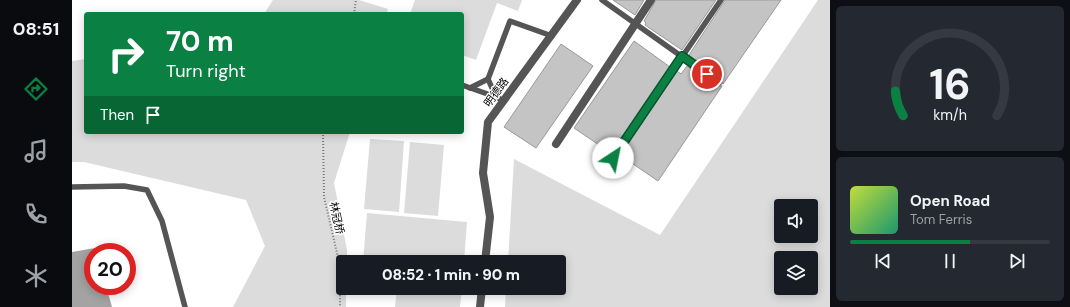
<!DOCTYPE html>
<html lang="en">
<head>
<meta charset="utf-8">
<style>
	body { margin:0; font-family:"DM Sans","Noto Sans SC",sans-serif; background:#242831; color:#f1f3f6; height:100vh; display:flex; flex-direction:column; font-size:15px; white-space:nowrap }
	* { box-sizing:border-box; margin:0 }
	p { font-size:13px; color:#9ea1a6 }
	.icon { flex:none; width:22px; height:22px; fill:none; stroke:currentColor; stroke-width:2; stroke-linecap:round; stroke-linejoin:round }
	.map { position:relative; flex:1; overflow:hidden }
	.sheet { display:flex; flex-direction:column; gap:6px; padding:6px; background:#0d0f14; width:240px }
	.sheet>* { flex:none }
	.hud { position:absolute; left:12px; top:12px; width:380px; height:122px; border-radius:4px; box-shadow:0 2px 10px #0003; background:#0b8043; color:#fff; overflow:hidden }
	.fabs { position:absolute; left:702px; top:199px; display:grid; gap:8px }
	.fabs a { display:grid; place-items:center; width:44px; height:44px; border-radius:4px; background:#171b24; box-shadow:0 2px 10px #0003; font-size:20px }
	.speed { position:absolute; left:12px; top:243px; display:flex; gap:8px; font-size:20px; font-weight:700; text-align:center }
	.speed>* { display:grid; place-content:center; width:52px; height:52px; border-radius:50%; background:#171b24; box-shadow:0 2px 10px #0003; line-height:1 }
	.speed .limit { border:6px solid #d22; background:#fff; color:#111 }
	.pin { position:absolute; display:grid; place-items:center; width:34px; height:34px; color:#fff; margin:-17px; border:2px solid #fff; border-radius:50%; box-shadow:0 1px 4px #0007 }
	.me { position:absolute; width:44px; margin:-22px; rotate:34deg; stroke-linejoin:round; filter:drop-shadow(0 0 3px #0008) }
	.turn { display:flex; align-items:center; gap:14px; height:84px; padding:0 16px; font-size:18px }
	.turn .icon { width:52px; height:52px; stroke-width:2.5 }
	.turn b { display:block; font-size:28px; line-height:34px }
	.then { display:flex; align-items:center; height:38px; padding:0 16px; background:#0003; gap:8px; font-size:15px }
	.sheet .card { flex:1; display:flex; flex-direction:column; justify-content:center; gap:6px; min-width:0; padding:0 14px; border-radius:6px; background:#242831 }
	.sheet .dial { align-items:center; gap:0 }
	.dial svg { height:104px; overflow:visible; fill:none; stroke:#363941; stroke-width:7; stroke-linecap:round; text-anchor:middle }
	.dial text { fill:#f1f3f6; stroke:none }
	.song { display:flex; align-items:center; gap:12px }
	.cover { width:48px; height:48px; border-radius:6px; background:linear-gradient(135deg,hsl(70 70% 55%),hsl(160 70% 35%)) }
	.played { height:4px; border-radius:2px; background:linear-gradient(90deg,#0b8043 60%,#363941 60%) }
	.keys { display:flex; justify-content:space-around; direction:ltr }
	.trip { position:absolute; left:264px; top:255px; width:230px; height:40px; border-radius:4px; background:#171b24; box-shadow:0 2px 10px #0003; font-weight:800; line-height:40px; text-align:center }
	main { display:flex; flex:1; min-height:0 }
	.menu { display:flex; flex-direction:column; width:72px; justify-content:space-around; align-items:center; background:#090b0e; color:#9ea1a6 }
	.menu .icon { width:28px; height:28px }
	.menu .current { color:#0b8043 }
	.menu b { font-size:18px; color:#f1f3f6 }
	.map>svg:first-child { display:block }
</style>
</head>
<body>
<main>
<nav class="menu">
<b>08:51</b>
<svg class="icon current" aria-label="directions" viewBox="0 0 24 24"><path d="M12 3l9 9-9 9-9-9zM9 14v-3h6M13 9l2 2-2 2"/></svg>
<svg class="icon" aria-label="music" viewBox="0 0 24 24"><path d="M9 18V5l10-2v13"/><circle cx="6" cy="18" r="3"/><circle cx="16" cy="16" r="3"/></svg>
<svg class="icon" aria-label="phone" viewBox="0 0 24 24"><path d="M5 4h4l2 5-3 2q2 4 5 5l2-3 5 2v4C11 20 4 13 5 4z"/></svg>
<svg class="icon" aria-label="climate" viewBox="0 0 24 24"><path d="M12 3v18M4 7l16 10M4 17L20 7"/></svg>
</nav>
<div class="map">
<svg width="758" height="307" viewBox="0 0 758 307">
	<rect width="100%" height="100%" fill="#fff"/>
	<!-- green -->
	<g fill="#dcdcdc" fill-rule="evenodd">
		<polygon points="201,0 287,0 316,9 314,14 192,14"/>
		<polygon points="343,0 450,0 446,11 425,3 404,60 390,55 390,14 338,14"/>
		<path d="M746 0H758V307H433L434 288H487V262H436L442 159 588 235ZM709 206H739V236H709ZM709 258H739V288H709Z"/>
		<polygon points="14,59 14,132 278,132 262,183 275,250 275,262 271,262 271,288 274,288 274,307 161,307 193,246 174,200 12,162 0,162 0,61"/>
		<polygon points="298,139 332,141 327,212 292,209"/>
		<polygon points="338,142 372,145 366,216 332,213"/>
		<polygon points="295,213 395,222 392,262 291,262"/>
		<polygon points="325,288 390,288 388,307 323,307"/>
	</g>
	<!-- water -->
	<polygon fill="#a3a3a3" points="23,248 24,252 21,252 21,286 34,286 40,307 0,307 0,252"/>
	<!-- building -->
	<g fill="#c4c4c4" stroke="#999">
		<polygon points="541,0 572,0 563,15"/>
		<polygon points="584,0 644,0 610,50 573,25 574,23 572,21"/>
		<polygon points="653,0 709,0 651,84 649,80 617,55"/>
		<polygon points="562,41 598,67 541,150 539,148 536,151 502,128"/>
		<polygon points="489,44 521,66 464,148 432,127"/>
		<polygon points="615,66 645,86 650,86 586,181 548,155 605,71 609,74"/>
	</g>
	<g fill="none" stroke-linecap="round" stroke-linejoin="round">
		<!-- path -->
		<g stroke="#777" stroke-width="2" stroke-dasharray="1 2" stroke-linecap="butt">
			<polyline points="282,14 284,0"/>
			<polyline points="251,132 252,197 268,266 268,307"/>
		</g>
		<!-- lane -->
		<g stroke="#555" stroke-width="5.5">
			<polyline points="530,0 647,83"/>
			<polyline points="390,85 424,97"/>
			<polyline points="398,88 416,79"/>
			<polyline points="432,101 424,97 416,79 438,21 480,36"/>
			<polyline points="541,158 649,0"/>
			<polyline points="0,187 52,186 75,190 90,221 113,307"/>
		</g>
		<!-- street -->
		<g stroke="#555" stroke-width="8">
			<polyline points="484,144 579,0"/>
			<polyline points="413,262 418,217 411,173 416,122 505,0"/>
			<polyline points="408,307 410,288"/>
		</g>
	</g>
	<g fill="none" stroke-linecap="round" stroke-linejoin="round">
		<!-- route casing -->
		<g stroke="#07532c" stroke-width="10">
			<polyline id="route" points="541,158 610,56 635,74"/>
		</g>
		<!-- route -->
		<use href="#route" stroke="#0b8043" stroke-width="7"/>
	</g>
	<g text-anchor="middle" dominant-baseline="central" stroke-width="3" stroke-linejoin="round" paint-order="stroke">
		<!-- street labels -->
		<g font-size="11" fill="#000" stroke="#fff">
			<text transform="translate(424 92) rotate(-54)">明德路</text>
			<text transform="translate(265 218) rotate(77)">林冠桥</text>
		</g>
	</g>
</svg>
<div class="fabs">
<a><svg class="icon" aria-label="sound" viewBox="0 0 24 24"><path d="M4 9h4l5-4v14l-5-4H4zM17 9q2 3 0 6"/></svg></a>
<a><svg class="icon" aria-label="layers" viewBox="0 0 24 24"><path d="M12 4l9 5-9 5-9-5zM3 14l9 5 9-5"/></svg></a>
</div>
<div class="speed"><div class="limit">20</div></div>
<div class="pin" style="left:635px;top:74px;background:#d93025"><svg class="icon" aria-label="arrive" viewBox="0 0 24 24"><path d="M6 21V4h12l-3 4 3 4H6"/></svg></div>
<svg class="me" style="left:541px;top:158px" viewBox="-20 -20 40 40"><circle r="19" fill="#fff"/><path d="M0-13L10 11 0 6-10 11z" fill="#0b8043"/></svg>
<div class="trip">08:52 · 1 min · 90 m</div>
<div class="hud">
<div class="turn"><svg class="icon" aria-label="right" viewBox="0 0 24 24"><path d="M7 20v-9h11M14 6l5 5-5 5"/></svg><div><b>70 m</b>Turn right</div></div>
<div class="then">Then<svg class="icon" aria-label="arrive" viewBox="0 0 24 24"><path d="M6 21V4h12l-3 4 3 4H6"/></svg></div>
</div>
</div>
<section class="sheet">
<div class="card dial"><svg viewBox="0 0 100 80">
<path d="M14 69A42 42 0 1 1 86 69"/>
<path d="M14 69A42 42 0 0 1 8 50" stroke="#0b8043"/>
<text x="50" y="56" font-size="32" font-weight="700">16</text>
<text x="50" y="72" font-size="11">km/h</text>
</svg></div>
<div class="card">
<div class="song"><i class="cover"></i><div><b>Open Road</b><p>Tom Ferris</p></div></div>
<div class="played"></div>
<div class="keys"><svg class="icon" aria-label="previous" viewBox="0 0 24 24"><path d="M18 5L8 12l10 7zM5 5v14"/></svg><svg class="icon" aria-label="pause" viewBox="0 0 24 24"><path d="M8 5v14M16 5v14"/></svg><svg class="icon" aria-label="next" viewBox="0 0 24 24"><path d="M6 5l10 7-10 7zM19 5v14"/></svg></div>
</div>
</section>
</main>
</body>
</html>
